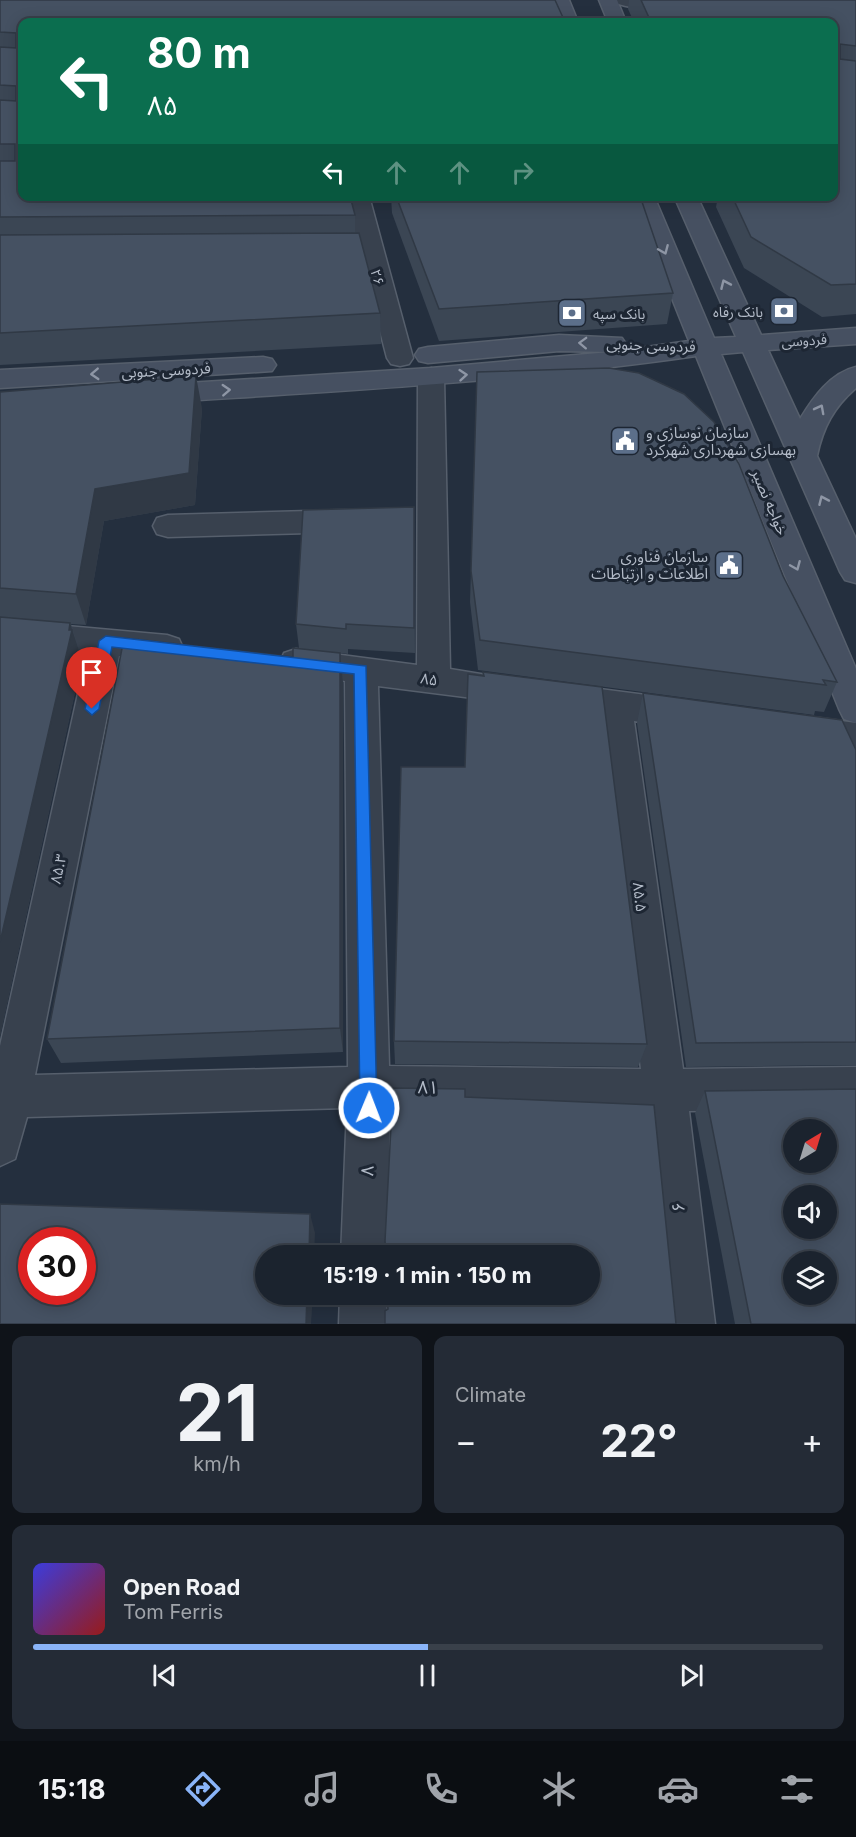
<!DOCTYPE html>
<html lang="en">
<head>
<meta charset="utf-8">
<style>
	body { margin:0; font-family:Inter,"Noto Sans Arabic",sans-serif; background:#242b36; color:#f1f3f6; height:100vh; display:flex; flex-direction:column; font-size:22px; white-space:nowrap }
	* { box-sizing:border-box; margin:0 }
	p { font-size:20px; color:#a0a4aa }
	.icon { flex:none; width:33px; height:33px; fill:none; stroke:currentColor; stroke-width:2; stroke-linecap:round; stroke-linejoin:round }
	.map { position:relative; height:1324px; overflow:hidden }
	.details { display:flex; flex-direction:column; gap:12px; padding:12px; background:#0f1319; flex:1 }
	.details>* { flex:none }
	.guide { position:absolute; left:18px; top:18px; width:820px; height:183px; border-radius:12px; box-shadow:0 3px 15px #0003,0 0 0 2px #39404a; background:#0b6e4f; color:#fff; overflow:hidden }
	.needle { width:39px; rotate:38deg }
	.controls { position:absolute; left:783px; top:1119px; display:grid; gap:12px }
	.controls a { display:grid; place-items:center; width:54px; height:54px; border-radius:50%; background:#1b232e; box-shadow:0 3px 15px #0003,0 0 0 2px #39404a; font-size:30px }
	.speed { position:absolute; left:18px; top:1227px; display:flex; gap:12px; font-size:30px; font-weight:700; text-align:center }
	.speed>* { display:grid; place-content:center; width:78px; height:78px; border-radius:50%; background:#1b232e; box-shadow:0 3px 15px #0003,0 0 0 2px #39404a; line-height:1 }
	.speed .limit { border:9px solid #d22; background:#fff; color:#111 }
	.pin { position:absolute; display:grid; place-items:center; width:51px; height:51px; color:#fff; margin:-62px -26px; border-radius:50% 50% 50% 0; rotate:-45deg; box-shadow:0 0 6px #0007 }
	.pin .icon { rotate:45deg }
	.me { position:absolute; width:66px; margin:-33px; rotate:1deg; stroke-linejoin:round; filter:drop-shadow(0 0 4px #0008) }
	.turn { display:flex; align-items:center; gap:21px; height:126px; padding:0 30px; font-size:27px }
	.turn .icon { width:78px; height:78px; stroke-width:2.5 }
	.turn b { display:block; font-size:42px; line-height:51px }
	.lanes { display:flex; align-items:center; height:57px; padding:0 30px; background:#0003; justify-content:center; gap:30px; direction:ltr }
	.lanes .off { opacity:.35 }
	.big { font-size:45px; font-weight:700; line-height:1.1 }
	.details .widget { flex:1; display:flex; flex-direction:column; justify-content:center; gap:9px; min-width:0; padding:0 21px; border-radius:12px; background:#242b36 }
	.details .dial { align-items:center; gap:0 }
	.dial b { font-size:78px; line-height:1 }
	.song { display:flex; align-items:center; gap:18px }
	.cover { width:72px; height:72px; border-radius:9px; background:linear-gradient(135deg,hsl(240 70% 55%),hsl(0 70% 35%)) }
	.played { height:6px; border-radius:3px; background:linear-gradient(90deg,#8ab4f8 50%,#39404a 50%) }
	.keys { display:flex; justify-content:space-around; direction:ltr }
	.heat { display:flex; justify-content:space-between; align-items:center; font-size:33px; direction:ltr }
	.details .tiles { flex:1; display:grid; gap:12px; grid-template-columns:1fr 1fr }
	.widget:last-child { grid-column:span 2 }
	.trip { position:absolute; left:255px; top:1245px; width:345px; height:60px; border-radius:30px; background:#1b232e; box-shadow:0 3px 15px #0003,0 0 0 2px #39404a; font-weight:700; line-height:60px; text-align:center }
	.dock { display:flex; height:96px; justify-content:space-around; align-items:center; background:#0b0e12; color:#a0a4aa }
	.dock .icon { width:42px; height:42px }
	.dock .on { color:#8ab4f8 }
	.dock b { font-size:27px; color:#f1f3f6 }
	.map>svg:first-child { display:block }
</style>
</head>
<body>
<div class="map">
<svg width="856" height="1324" viewBox="0 0 856 1324">
	<rect width="100%" height="100%" fill="#242f3e"/>
	<g fill="none" stroke-linecap="round" stroke-linejoin="round">
		<!-- minor casing -->
		<g stroke="#565f6c" stroke-width="3">
			<g id="minor">
				<path d="M612 0H680L682 4C676 13 618 9 612 0Z"/>
				<polygon points="346,196 369,196 413,358 409,364 400,366 391,364 387,358 362,262 311,261 308,256 311,251 359,248"/>
				<polygon points="431,368 441,371 444,377 450,669 524,681 529,690 524,699 512,703 378,686 389,1066 641,1069 599,716 549,706 544,697 549,688 561,684 685,700 697,704 702,714 697,724 685,728 634,721 683,1069 856,1067 856,1109 689,1111 715,1324 667,1324 646,1111 390,1108 387,1256 341,1256 347,1108 27,1117 15,1159 0,1166 0,1046 87,653 0,644 0,620 167,635 179,639 183,648 179,657 167,661 119,656 35,1075 348,1067 345,681 284,671 280,662 284,653 296,649 417,665 418,377 421,371"/>
				<polygon points="347,510 358,514 362,521 358,528 347,532 168,537 157,534 153,526 157,518 168,515"/>
				<polygon points="804,716 856,723 856,751 792,740 787,730 792,720"/>
				<polygon points="340,1294 386,1294 387,1324 339,1324"/>
			</g>
		</g>
		<!-- secondary casing -->
		<g stroke="#565f6c" stroke-width="3">
			<g id="secondary">
				<polygon points="551,0 569,0 578,22 560,22"/>
				<polygon points="599,0 617,0 626,22 608,22"/>
				<path d="M631 196H654L714 338 736 337 674 196H697L761 335 856 328V344L768 350 800 419C813 398 830 373 856 367V388C834 407 823 427 817 456L856 539V583L845 580 840 572 743 352 721 354 856 669V723L844 719 839 709 696 356C516 382 336 391 155 403L145 400 141 394 145 388 155 385 431 368 610 352 559 351 428 363 419 361 415 355 419 349 428 347 559 335 622 338 626 344 618 351 689 341Z"/>
				<polygon points="263,357 272,359 276,365 272,371 0,388 0,370"/>
			</g>
		</g>
		<!-- minor -->
		<use href="#minor" fill="#38414e" fill-rule="evenodd"/>
		<!-- secondary -->
		<use href="#secondary" fill="#465061" fill-rule="evenodd"/>
	</g>
	<!-- wall -->
	<g fill="#3b4654">
		<polygon points="0,0 22,22 355,215 355,233 380,313 381,344 0,365"/>
		<polygon points="629,0 856,0 856,314 822,317 744,268 716,207 718,196 834,196 834,22 634,22 628,9"/>
		<polygon points="391,196 640,196 673,293 667,324 439,341 392,213"/>
		<polygon points="477,372 783,576 837,682 824,712 815,711 814,715 478,670 470,602"/>
		<polygon points="0,392 202,408 195,505 104,521 86,625 71,624 82,660 0,1036"/>
		<polygon points="414,507 415,653 348,649 348,654 340,653 343,683 343,1052 61,1063 47,1039 299,648 296,624"/>
		<polygon points="483,672 647,1044 638,1067 395,1064 394,1041 465,767"/>
		<polygon points="643,693 856,750 856,1065 686,1067 637,723"/>
		<polygon points="705,1091 856,1324 735,1324 695,1113"/>
	</g>
	<!-- shaded-wall -->
	<g fill="#303945">
		<polygon points="196,376 202,408 195,505 104,521 86,625 76,594 95,489"/>
		<polygon points="70,623 82,660 0,1036 0,942"/>
		<polygon points="340,653 343,683 343,1052 340,1028"/>
		<polygon points="310,1214 315,1233 314,1256 309,1256"/>
		<polygon points="307,1294 313,1294 311,1324 306,1324"/>
	</g>
	<!-- building -->
	<g fill="#455162" stroke="#303945" stroke-width="1.5" fill-rule="evenodd">
		<polygon points="0,0 555,0 565,22 22,22 22,196 350,196 355,215 0,217 0,161 15,161 15,144 0,144 0,100 16,101 16,86 0,85 0,47 16,48 16,33 0,32"/>
		<polygon points="641,0 856,0 856,46 840,44 840,59 856,61 856,284 831,285 751,237 732,196 834,196 834,22 651,22"/>
		<polygon points="396,196 640,196 673,293 439,309"/>
		<polygon points="359,233 380,313 0,333 0,235"/>
		<polygon points="609,368 639,373 684,394 714,422 739,464 783,576 837,682 823,680 826,685 480,640 471,571 477,372"/>
		<polygon points="196,376 189,473 95,489 76,594 0,588 0,392"/>
		<polygon points="414,507 414,628 346,624 346,629 296,624 303,510"/>
		<polygon points="0,617 70,623 69,630 72,630 0,942"/>
		<polygon points="124,638 293,657 293,648 340,653 340,1028 47,1039"/>
		<polygon points="483,672 602,687 647,1044 394,1041 401,767 465,767 468,674 484,676"/>
		<polygon points="643,693 842,720 856,750 856,1042 696,1043"/>
		<polygon points="393,1088 465,1089 465,1097 654,1105 676,1324 385,1324 385,1311 388,1309 387,1294 590,1294 590,1256 386,1256 385,1241"/>
		<path d="M856 1089V1324H751L705 1091ZM794 1130H826V1162H794ZM794 1196H826V1228H794ZM794 1262H826V1294H794Z"/>
		<path d="M0 1204 310 1214 309 1256H266V1294H307L306 1324H0ZM32 1240H82V1292H32Z"/>
	</g>
	<!-- one-way arrows -->
	<defs><path id="oneway-chevron" d="M-2-3.5L2.5 0L-2 3.5" fill="none" stroke-width="1.6" stroke-linecap="round" stroke-linejoin="round" transform="scale(1.5)"/></defs>
	<g stroke="#8e96a5">
		<use href="#oneway-chevron" transform="translate(664 250) rotate(67)"/>
		<use href="#oneway-chevron" transform="translate(725 284) rotate(-114)"/>
		<use href="#oneway-chevron" transform="translate(583 343) rotate(-178)"/>
		<use href="#oneway-chevron" transform="translate(95 374) rotate(177)"/>
		<use href="#oneway-chevron" transform="translate(463 375) rotate(-5)"/>
		<use href="#oneway-chevron" transform="translate(226 390) rotate(-3)"/>
		<use href="#oneway-chevron" transform="translate(820 409) rotate(-62)"/>
		<use href="#oneway-chevron" transform="translate(823 500) rotate(-114)"/>
		<use href="#oneway-chevron" transform="translate(796 566) rotate(67)"/>
	</g>
	<!-- route -->
	<polygon fill="#1a73e8" stroke="#114b97" stroke-width="1.5" points="106,636 366,666 377,1108 375,1114 369,1117 362,1114 360,1108 354,674 112,647 99,709 92,715 85,709 99,641"/>
	<!-- icons -->
	<defs>
		<g id="bank-square" transform="scale(1.5)"><rect x="-9" y="-9" width="18" height="18" rx="4" fill="#5c6f8a" stroke="#1d2633"/><path d="M-6-4H6V4H-6ZM0-2.3a2.3 2.3 0 1 0 0 4.6a2.3 2.3 0 1 0 0-4.6Z" fill="#fff"/></g>
		<g id="civic-square" transform="scale(1.5)"><rect x="-9" y="-9" width="18" height="18" rx="4" fill="#5c6f8a" stroke="#1d2633"/><path d="M-.6-6.5H3V-4.5H.6V-3L4-1V1h2V6H-6V1h2V-1L-.6-3ZM-1.2 2.5V6h2.4V2.5Z" fill="#fff"/></g>
	</defs>
	<g fill-rule="evenodd">
		<use href="#bank-square" x="784" y="311"/>
		<use href="#bank-square" x="572" y="313"/>
		<use href="#civic-square" x="625" y="441"/>
		<use href="#civic-square" x="729" y="565"/>
	</g>
	<g text-anchor="middle" dominant-baseline="central" stroke-width="6" stroke-linejoin="round" paint-order="stroke">
		<!-- far-street labels -->
		<g font-size="14" fill="#b4bcc9" stroke="#1d2633">
			<text transform="translate(378 277) rotate(75)">۲۶</text>
			<text transform="translate(804 340) rotate(-4)">فردوسی</text>
		</g>
		<!-- far-poi labels -->
		<g font-size="14" fill="#b4bcc9" stroke="#1d2633" text-anchor="end">
			<text x="763" y="311">بانک رفاه</text>
			<text x="593" y="313" text-anchor="start">بانک سپه</text>
		</g>
		<!-- street labels -->
		<g font-size="15" fill="#b4bcc9" stroke="#1d2633">
			<text transform="translate(651 345) rotate(2)">فردوسی جنوبی</text>
			<text transform="translate(166 370) rotate(-3)">فردوسی جنوبی</text>
			<text transform="translate(770 502) rotate(67)">خواجه نصیر</text>
			<text transform="translate(429 679) rotate(8)">۸۵</text>
			<text transform="translate(58 869) rotate(-78)">۸۵.۳</text>
			<text transform="translate(640 897) rotate(83)">۸۵.۵</text>
		</g>
		<!-- poi labels -->
		<g font-size="15" fill="#b4bcc9" stroke="#1d2633" text-anchor="start">
			<text x="646" y="432">سازمان نوسازی و<tspan x="646" dy="17">بهسازی شهرداری شهرکرد</tspan></text>
			<text x="708" y="556" text-anchor="end">سازمان فناوری<tspan x="708" dy="17">اطلاعات و ارتباطات</tspan></text>
		</g>
		<!-- near-street labels -->
		<g font-size="18" fill="#b4bcc9" stroke="#1d2633">
			<text transform="translate(428 1087) rotate(1)">۸۱</text>
			<text transform="translate(367 1171) rotate(-88)">۸</text>
			<text transform="translate(678 1207) rotate(-96)">۶</text>
		</g>
	</g>
</svg>
<div class="controls">
<a><svg class="needle" viewBox="-14 -14 28 28"><path d="M0-13l5 13h-10z" fill="#e53935"/><path d="M0 13l5-13h-10z" fill="#a0a4aa"/></svg></a>
<a><svg class="icon" aria-label="sound" viewBox="0 0 24 24"><path d="M4 9h4l5-4v14l-5-4H4zM17 9q2 3 0 6"/></svg></a>
<a><svg class="icon" aria-label="layers" viewBox="0 0 24 24"><path d="M12 4l9 5-9 5-9-5zM3 14l9 5 9-5"/></svg></a>
</div>
<div class="speed"><div class="limit">30</div></div>
<div class="pin" style="left:92px;top:709px;background:#d93025"><svg class="icon" aria-label="arrive" viewBox="0 0 24 24"><path d="M6 21V4h12l-3 4 3 4H6"/></svg></div>
<svg class="me" style="left:369px;top:1108px" viewBox="-20 -20 40 40"><circle r="17" fill="#1a73e8" stroke="#fff" stroke-width="3"/><path d="M0-11L8 9 0 5-8 9z" fill="#fff"/></svg>
<div class="trip">15:19 · 1 min · 150 m</div>
<div class="guide">
<div class="turn"><svg class="icon" aria-label="left" viewBox="0 0 24 24"><path d="M17 20v-9H6M10 6l-5 5 5 5"/></svg><div><b>80 m</b>۸۵</div></div>
<div class="lanes"><svg class="icon" aria-label="left" viewBox="0 0 24 24"><path d="M17 20v-9H6M10 6l-5 5 5 5"/></svg><svg class="icon off" aria-label="ahead" viewBox="0 0 24 24"><path d="M12 20V5M6 11l6-6 6 6"/></svg><svg class="icon off" aria-label="ahead" viewBox="0 0 24 24"><path d="M12 20V5M6 11l6-6 6 6"/></svg><svg class="icon off" aria-label="right" viewBox="0 0 24 24"><path d="M7 20v-9h11M14 6l5 5-5 5"/></svg></div>
</div>
</div>
<section class="details">
<div class="tiles">
<div class="widget dial"><b>21</b><p>km/h</p></div>
<div class="widget"><p>Climate</p>
<div class="heat"><a>−</a><b class="big">22°</b><a>+</a></div>
</div>
<div class="widget">
<div class="song"><i class="cover"></i><div><b>Open Road</b><p>Tom Ferris</p></div></div>
<div class="played"></div>
<div class="keys"><svg class="icon" aria-label="previous" viewBox="0 0 24 24"><path d="M18 5L8 12l10 7zM5 5v14"/></svg><svg class="icon" aria-label="pause" viewBox="0 0 24 24"><path d="M8 5v14M16 5v14"/></svg><svg class="icon" aria-label="next" viewBox="0 0 24 24"><path d="M6 5l10 7-10 7zM19 5v14"/></svg></div>
</div>
</div>
</section>
<nav class="dock">
<b>15:18</b>
<svg class="icon on" aria-label="directions" viewBox="0 0 24 24"><path d="M12 3l9 9-9 9-9-9zM9 14v-3h6M13 9l2 2-2 2"/></svg>
<svg class="icon" aria-label="music" viewBox="0 0 24 24"><path d="M9 18V5l10-2v13"/><circle cx="6" cy="18" r="3"/><circle cx="16" cy="16" r="3"/></svg>
<svg class="icon" aria-label="phone" viewBox="0 0 24 24"><path d="M5 4h4l2 5-3 2q2 4 5 5l2-3 5 2v4C11 20 4 13 5 4z"/></svg>
<svg class="icon" aria-label="climate" viewBox="0 0 24 24"><path d="M12 3v18M4 7l16 10M4 17L20 7"/></svg>
<svg class="icon" aria-label="car" viewBox="0 0 24 24"><path d="M5 17H2v-5l4-1 3-4h7l3 4 3 1v5h-3M9 17h6M6 11h13"/><circle cx="7" cy="17" r="2"/><circle cx="17" cy="17" r="2"/></svg>
<svg class="icon" aria-label="filters" viewBox="0 0 24 24"><path d="M4 7h16M4 17h16"/><circle cx="9" cy="7" r="2"/><circle cx="15" cy="17" r="2"/></svg>
</nav>
</body>
</html>
